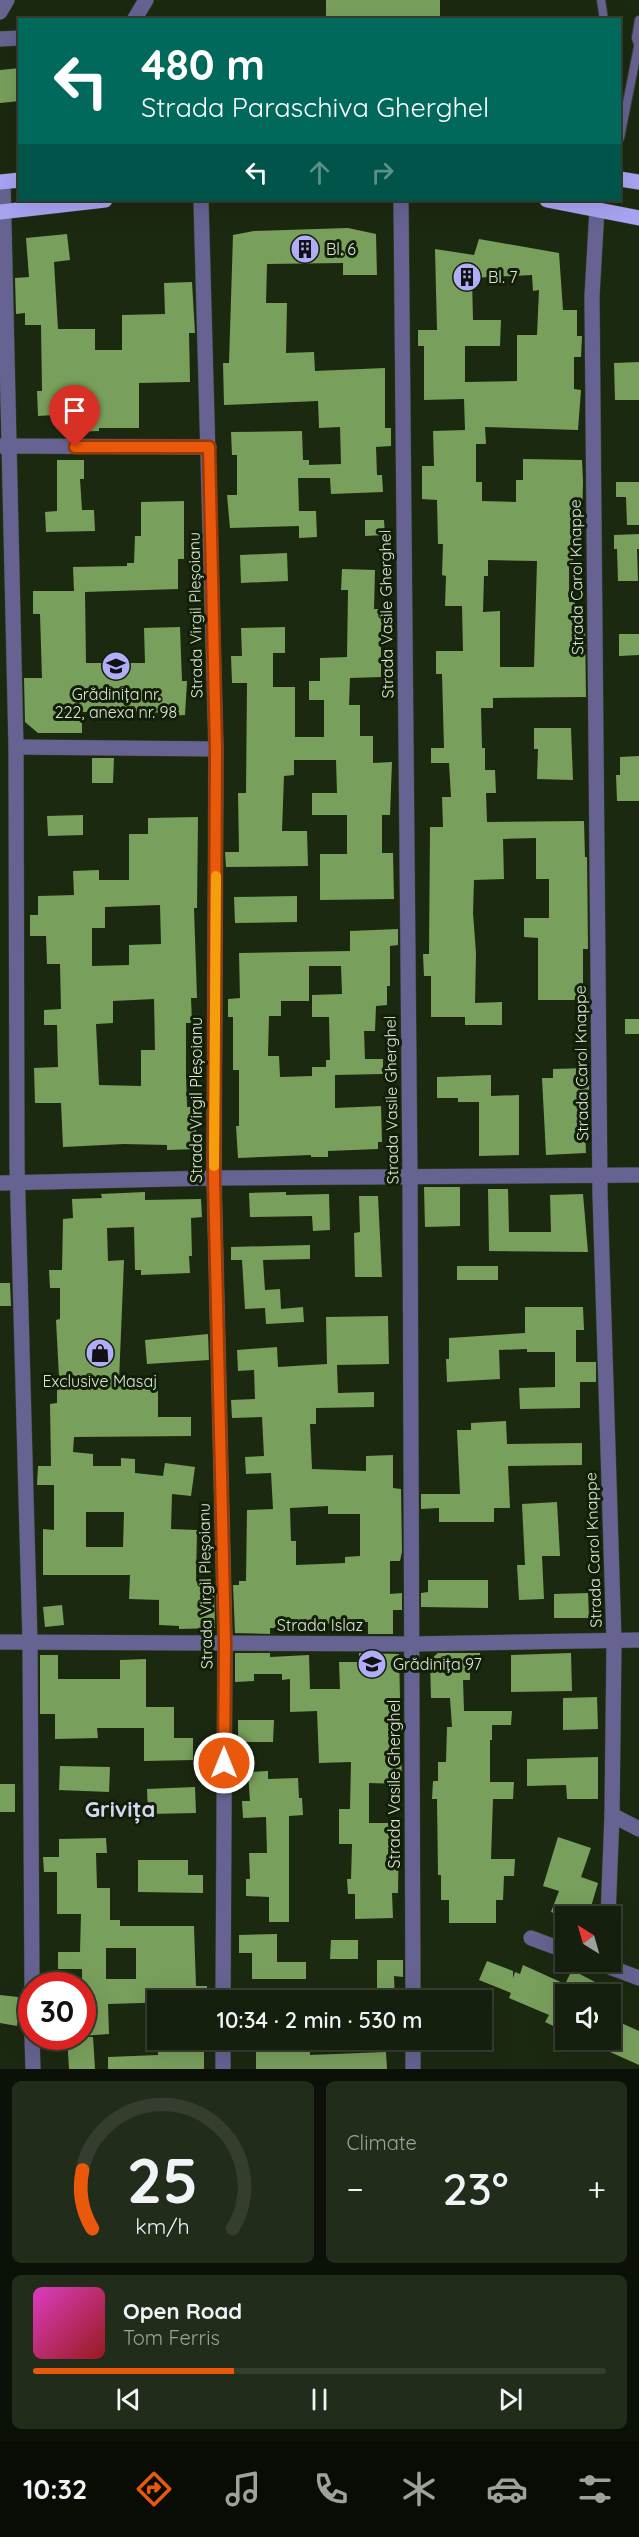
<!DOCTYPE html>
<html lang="en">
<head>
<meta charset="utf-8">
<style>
	body { margin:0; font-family:Quicksand,sans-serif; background:#222c1b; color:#f1f3f6; height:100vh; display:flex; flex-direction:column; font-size:22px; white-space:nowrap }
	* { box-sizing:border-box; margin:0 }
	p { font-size:20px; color:#9da29d }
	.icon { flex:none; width:33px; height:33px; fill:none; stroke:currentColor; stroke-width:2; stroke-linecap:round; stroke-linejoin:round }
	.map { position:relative; height:2069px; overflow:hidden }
	.side { display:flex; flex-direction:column; gap:12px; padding:12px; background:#0c1107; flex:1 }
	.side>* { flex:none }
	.top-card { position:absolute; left:18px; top:18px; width:603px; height:183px; border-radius:0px; box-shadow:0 6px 24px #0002,0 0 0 2px #343d2e; background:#00695c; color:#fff; overflow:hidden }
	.needle { width:39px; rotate:323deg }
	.tools { position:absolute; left:555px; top:1906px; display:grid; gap:12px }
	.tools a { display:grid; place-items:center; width:66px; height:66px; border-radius:0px; background:#151f0d; box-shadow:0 6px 24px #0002,0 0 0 2px #343d2e; font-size:30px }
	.speed { position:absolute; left:18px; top:1972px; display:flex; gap:12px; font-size:30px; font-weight:700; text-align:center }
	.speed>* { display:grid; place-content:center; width:78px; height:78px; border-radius:50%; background:#151f0d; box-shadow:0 6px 24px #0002,0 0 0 2px #343d2e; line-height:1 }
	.speed .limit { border:9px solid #d22; background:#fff; color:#111 }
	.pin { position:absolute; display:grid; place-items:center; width:51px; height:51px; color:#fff; margin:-62px -26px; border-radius:50% 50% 50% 0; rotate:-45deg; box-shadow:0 0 6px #0007 }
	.pin .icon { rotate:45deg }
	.me { position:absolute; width:66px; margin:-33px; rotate:0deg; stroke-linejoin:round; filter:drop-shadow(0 0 4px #0008) }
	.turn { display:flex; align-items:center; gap:21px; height:126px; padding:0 24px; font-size:27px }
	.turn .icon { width:78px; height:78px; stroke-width:2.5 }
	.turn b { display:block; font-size:42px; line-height:51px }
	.lanes { display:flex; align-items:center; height:57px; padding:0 24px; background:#0003; justify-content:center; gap:30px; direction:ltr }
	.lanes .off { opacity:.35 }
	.big { font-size:45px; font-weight:600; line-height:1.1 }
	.side .card { flex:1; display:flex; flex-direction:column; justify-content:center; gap:9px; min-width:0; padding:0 21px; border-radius:9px; background:#222c1b }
	.side .dial { align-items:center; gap:0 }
	.dial svg { height:156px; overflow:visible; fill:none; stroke:#343d2e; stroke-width:7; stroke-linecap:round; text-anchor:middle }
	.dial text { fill:#f1f3f6; stroke:none }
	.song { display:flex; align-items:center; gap:18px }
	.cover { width:72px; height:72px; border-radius:9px; background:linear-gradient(135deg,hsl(310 70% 55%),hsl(0 70% 35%)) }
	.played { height:6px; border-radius:3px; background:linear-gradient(90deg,#ea580c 35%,#343d2e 35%) }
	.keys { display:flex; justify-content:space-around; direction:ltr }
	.heat { display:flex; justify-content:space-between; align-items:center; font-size:33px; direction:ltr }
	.side .tiles { flex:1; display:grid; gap:12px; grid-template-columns:1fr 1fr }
	.card:last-child { grid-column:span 2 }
	.trip { position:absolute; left:147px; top:1990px; width:345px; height:60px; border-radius:0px; background:#151f0d; box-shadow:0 6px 24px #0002,0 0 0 2px #343d2e; font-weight:600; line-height:60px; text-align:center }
	.tab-bar { display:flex; height:96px; justify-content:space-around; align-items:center; background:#080c05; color:#9da29d }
	.tab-bar .icon { width:42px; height:42px }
	.tab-bar .current { color:#ea580c }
	.tab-bar b { font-size:27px; color:#f1f3f6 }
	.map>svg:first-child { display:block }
</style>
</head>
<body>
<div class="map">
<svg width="639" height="2069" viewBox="0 0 639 2069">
	<rect width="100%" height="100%" fill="#1c2911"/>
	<!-- building -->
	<g fill="#799f5c" fill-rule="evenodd">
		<rect x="326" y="0" width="114" height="20"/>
		<polygon points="20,68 20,101 0,103 0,70"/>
		<polygon points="348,228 376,234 377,275 343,275 343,263 267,264 266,303 287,303 286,353 314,352 315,371 385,368 385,428 391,428 391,446 376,447 377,475 382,475 383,492 331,494 330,478 298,478 299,511 316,511 317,537 299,538 299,526 230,528 227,495 237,495 237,455 232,455 231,432 302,431 303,460 309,460 309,465 341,464 340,427 319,428 318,401 224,405 223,363 229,363 233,235 254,231"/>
		<polygon points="67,234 70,260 54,262 58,329 95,329 95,350 122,350 122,315 165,314 164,283 192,282 195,333 189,333 190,382 139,383 139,428 99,428 99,431 71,432 71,414 38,416 37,391 42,391 41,325 25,325 25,313 16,314 15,278 29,277 26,238"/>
		<path d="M479 239 559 253 563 310H577V336H582L581 357H574V389L581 390 578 430 485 427 486 444H476V482H482V501L516 502V480H523V459L582 460 583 482 582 522H574L573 562H569V602H575V624H585L586 697 493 698V708H481L482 748H485V770H495L496 793H486L487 822 584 821 585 857H587L588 949H583V1000H538V938L524 937V918H549V879H536V838L503 839 504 879 474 880 473 913 476 953 475 1003 502 1002V1025H465V1017H431V976H424L423 954H429L430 827H443L442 797H451L449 763H431V748H444L442 674H436V651H463L462 606H445L446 576 442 575 443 544H438L437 500 422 499V466H434L433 431 465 430 464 399 424 400V346H418V330H437L435 249 474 255ZM532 275 533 291 539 290 537 335H517V381L465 382V346H500L501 320H473L472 278ZM488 560 537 561 534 667H500V611L483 612 484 576H488Z"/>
		<polygon points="639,362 639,400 615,400 614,363"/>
		<polygon points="57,460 84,460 84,479 80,479 82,510 94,510 95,531 46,532 45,512 57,511"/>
		<polygon points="616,482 639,482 639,525 627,525 626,497 616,497"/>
		<polygon points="184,501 184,559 178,559 178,589 85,592 86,663 145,663 144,628 180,627 182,681 187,681 185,715 170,716 170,712 146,713 146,711 82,712 82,733 38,733 25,722 24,678 42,678 40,614 33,614 33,591 74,591 73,567 127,566 127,563 134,563 135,536 141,536 141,502"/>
		<polygon points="365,520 384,520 385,535 365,536"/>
		<polygon points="639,534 639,549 637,549 638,581 618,581 617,549 614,549 614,535"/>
		<polygon points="287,553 288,581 241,583 240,555"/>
		<polygon points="342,569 375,570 374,609 389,609 389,633 381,633 381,677 350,678 349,705 360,705 360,736 373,736 373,763 392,762 390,815 382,815 382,853 393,853 394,899 320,900 320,854 347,854 347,815 312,815 312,793 337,793 336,760 294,760 294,775 284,776 282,831 307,831 308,866 226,867 225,852 239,852 238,793 246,793 247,683 232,683 231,656 242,656 241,628 285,627 285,653 273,653 273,687 295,687 295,737 324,737 324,700 309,700 309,681 320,681 320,658 347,657 348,590 341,590"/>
		<polygon points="619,634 639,634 639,655 619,656"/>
		<polygon points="534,728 571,728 573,780 537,779 538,749 534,749"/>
		<polygon points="639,756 639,801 617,801 616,775 620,775 620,757"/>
		<polygon points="92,758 114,758 113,783 92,783"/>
		<polygon points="83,815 83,835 48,836 47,816"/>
		<path d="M198 817 197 908H194L197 998H191L192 1023H186V1072L187 1107H195L197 1149 167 1150V1145L124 1144 63 1147 61 1103H35L34 1068 58 1067 57 1025H44V1010L61 1009 60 964H47L46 936H30V915H38V896L74 895 73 871 99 870V880H129V834H148V818ZM160 905 161 944 129 945V965L92 966V928H105V907ZM154 999 155 1050H141V1086L99 1085 96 1024 113 1023V1001Z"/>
		<polygon points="297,896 297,922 235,923 234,897"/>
		<path d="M398 929V945L390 946V986H387V1005L376 1006 375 1031H364L365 1059H383V1074L335 1075V1108L381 1106 382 1142H378V1149L328 1151V1157H311V1155L238 1158 236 1126H239V1070H233V1017H228V999L240 998 239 953 350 951V931ZM309 966H341L342 994 312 995V1017H329L330 1060H326V1067H312V1076L280 1077 279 1056H268L269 1016H281V1001H309Z"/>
		<rect x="625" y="1019" width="14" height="15"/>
		<polygon points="589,1068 589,1102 584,1102 586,1153 546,1155 542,1078 553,1078 553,1069"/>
		<polygon points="491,1075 491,1096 519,1095 519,1155 479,1156 479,1102 458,1102 458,1098 437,1098 437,1077"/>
		<polygon points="424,1187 460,1187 460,1226 425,1227"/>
		<polygon points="488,1189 508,1189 509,1232 551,1232 550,1195 583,1194 588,1252 489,1251"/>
		<path d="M145 1192V1200L201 1199 202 1217 191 1218 192 1256H189L190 1273 141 1275V1270H135L134 1227 107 1228 108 1261 124 1260 119 1381H158V1417H191V1436L74 1437 73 1452 93 1454V1466H121V1458L135 1459V1473L163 1476 165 1463 195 1467 191 1496 172 1494 171 1529 197 1530 196 1580H207V1587L214 1586 215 1628 179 1629V1626L159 1625V1600L129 1599 130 1575H43V1529L54 1530V1485H37L38 1466H51L50 1404 57 1403V1377H59L56 1320 60 1319V1288H50L49 1270H62L63 1219 73 1218 72 1199 102 1198 101 1194ZM86 1512H124L123 1547H86Z"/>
		<polygon points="286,1192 286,1195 329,1194 330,1230 313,1231 312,1216 250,1217 249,1193"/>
		<polygon points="359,1196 378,1196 382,1277 355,1277 354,1233 360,1232"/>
		<polygon points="310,1245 310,1259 263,1260 265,1290 280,1289 281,1309 303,1307 304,1322 266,1324 265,1308 245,1309 242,1260 231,1260 231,1247"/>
		<rect x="457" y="1266" width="41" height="14"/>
		<polygon points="0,1283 10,1283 11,1306 0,1306"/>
		<polygon points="525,1307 583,1307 584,1330 576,1330 576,1362 596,1362 596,1382 580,1382 580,1408 520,1409 519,1388 555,1387 555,1352 527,1352 527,1349 499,1350 500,1379 447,1382 446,1359 449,1359 449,1338 525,1333"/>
		<path d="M388 1316 389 1364 337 1365 338 1393 374 1392V1407L316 1408V1424H310L312 1469 366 1471V1456L393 1455V1488L401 1489 402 1552 400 1561H390V1594L402 1593V1610H393V1634H368V1622L289 1625V1628H270V1634L235 1633 233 1585H239V1581H246L247 1510 273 1509 271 1473 246 1474 245 1457 264 1456 262 1417 232 1418 231 1400 255 1399 254 1370 238 1371 237 1350 277 1347 278 1367 327 1364 326 1317ZM328 1506V1514H360V1556L345 1557V1563L296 1565V1541H291L290 1508Z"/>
		<polygon points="208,1334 209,1360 147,1364 145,1340"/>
		<polygon points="506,1421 507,1444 582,1443 582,1465 508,1466 510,1508 494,1508 494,1522 439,1522 439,1508 421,1509 421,1494 460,1494 457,1430 471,1430 471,1423"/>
		<polygon points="557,1502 560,1556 542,1556 544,1599 519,1600 517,1565 525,1565 522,1504"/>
		<polygon points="428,1580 488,1580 488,1608 421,1607 421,1593 428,1592"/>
		<polygon points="588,1593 589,1618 554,1618 554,1594"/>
		<polygon points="62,1605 64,1625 45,1627 43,1607"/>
		<polygon points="235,1653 270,1653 270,1657 309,1655 310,1689 340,1689 339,1662 359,1662 359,1653 399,1654 402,1784 369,1783 369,1823 399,1823 398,1893 392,1893 393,1918 355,1919 355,1894 348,1894 347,1879 351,1879 352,1844 339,1844 339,1809 350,1809 351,1762 319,1763 317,1711 290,1712 290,1679 282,1680 282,1674 254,1674 254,1681 235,1682"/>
		<polygon points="438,1653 480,1653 480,1668 470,1668 470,1680 463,1680 464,1711 512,1711 511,1725 492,1725 492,1740 490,1740 490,1782 514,1782 513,1799 493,1799 491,1859 515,1859 514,1876 504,1876 503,1900 496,1900 496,1923 449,1923 449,1900 441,1900 441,1875 438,1875 437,1799 432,1799 433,1781 438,1781 438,1762 446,1762 447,1727 452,1727 450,1698 431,1698 430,1660"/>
		<polygon points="571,1653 572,1691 511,1692 511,1655"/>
		<polygon points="40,1655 58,1655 58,1679 120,1679 120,1660 146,1659 146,1707 174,1707 174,1738 193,1738 193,1760 144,1761 144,1728 97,1728 98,1738 55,1739 55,1714 40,1714"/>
		<polygon points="597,1697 598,1729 563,1730 563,1698"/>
		<polygon points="238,1720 274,1720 273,1742 238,1742"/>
		<polygon points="598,1757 598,1799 567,1799 566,1785 527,1786 527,1759"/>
		<polygon points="60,1766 110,1767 109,1792 59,1790"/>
		<polygon points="268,1771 268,1779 298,1778 299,1798 302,1798 303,1815 289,1816 289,1922 269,1922 269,1897 246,1896 246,1879 250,1879 249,1853 267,1853 266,1817 243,1818 242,1801 250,1801 248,1772"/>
		<rect x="0" y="1784" width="15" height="28"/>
		<polygon points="195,1787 196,1813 148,1814 147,1789"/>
		<polygon points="558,1837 591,1848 581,1877 598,1883 588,1917 565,1917 551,1912 559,1891 543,1886"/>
		<path d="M106 1838 107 1853H96L97 1888H110V1920H120V1926H194L196 1986H207V2001L108 2004 109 2034 82 2036V1969H58V1952H80L81 1914H57V1872H44L43 1857H59V1839ZM106 1948H136V1979H106Z"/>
		<polygon points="138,1860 188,1860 188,1875 203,1875 203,1893 138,1892"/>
		<polygon points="277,1934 277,1962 306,1962 306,1979 252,1979 252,1953 239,1953 239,1935"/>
		<polygon points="331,1940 358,1940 358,1959 330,1959"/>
		<polygon points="377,1960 403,1960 403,1977 394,1976 395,2001 377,2001"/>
		<polygon points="487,1961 513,1971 513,1978 515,1972 520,1974 523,1965 565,1984 572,1970 620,1995 566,1995 566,2032 545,2022 549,2015 509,1998 511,1993 479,1980"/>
		<polygon points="0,1995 18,1997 16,2012 19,2012 17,2026 0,2023"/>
		<polygon points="610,2018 639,2031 639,2065 610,2052"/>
		<polygon points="67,2037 93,2037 95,2069 69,2069"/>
		<polygon points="158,2040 204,2040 204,2069 108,2069 108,2057 158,2055"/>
		<polygon points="310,2049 310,2055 386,2052 387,2069 256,2069 256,2050"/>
	</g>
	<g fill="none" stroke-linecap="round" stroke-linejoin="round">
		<!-- service casing -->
		<g stroke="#37432d" stroke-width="10">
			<g id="service">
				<polyline points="601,0 604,20"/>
				<polyline points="639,20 636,38 639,47"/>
				<polyline points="620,138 638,47"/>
			</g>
		</g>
		<!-- minor casing -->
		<g stroke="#37432d" stroke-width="16">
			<g id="minor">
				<polyline points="0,12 7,0"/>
				<polyline points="134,20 146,0"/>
				<polyline points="0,39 20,38"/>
				<polyline points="3,182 16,747 17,1165 30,1642 32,1986"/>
				<polyline points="201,200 216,749 214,1178 225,1643 223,2001"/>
				<polyline points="401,200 410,1176 413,2001"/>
				<polyline points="597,209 592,296 600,1194 614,1641 612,1815 608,1917"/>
				<polyline points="0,446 209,447"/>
				<polyline points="16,747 216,749"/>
				<polyline points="0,1183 214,1178 639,1175"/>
				<polyline points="0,1642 412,1644 639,1640"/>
				<polyline points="612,1815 639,1829"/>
				<polyline points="531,1938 566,1951"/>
				<polyline points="596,1962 639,1978"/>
				<polyline points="32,2037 33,2069"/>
				<polyline points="413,2040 413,2069"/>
				<polyline points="223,2069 223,2040"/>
			</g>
		</g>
		<!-- primary casing -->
		<g stroke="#37432d" stroke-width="16">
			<g id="primary">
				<polyline points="620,179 639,182"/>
				<polyline points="0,182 20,180"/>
				<polyline points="547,200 639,218"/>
				<polyline points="0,212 105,200"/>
			</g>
		</g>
		<!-- service -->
		<use href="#service" stroke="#666392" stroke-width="8"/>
		<!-- minor -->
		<use href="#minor" stroke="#666392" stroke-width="15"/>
		<!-- primary -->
		<use href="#primary" stroke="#a9a4f2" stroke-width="15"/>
	</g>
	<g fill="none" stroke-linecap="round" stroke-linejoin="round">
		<!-- route casing -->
		<g stroke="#983908" stroke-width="15">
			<polyline id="route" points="75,447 209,447 216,749 214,1178 225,1643 224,1763"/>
		</g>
		<!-- route -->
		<use href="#route" stroke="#ea580c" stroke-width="10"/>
		<!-- slow -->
		<polyline stroke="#f59e0b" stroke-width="10" points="214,1166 216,876"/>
	</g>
	<!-- icons -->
	<defs>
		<g id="building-disc" transform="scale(1.5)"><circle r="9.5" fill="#b2adf9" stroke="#121f08"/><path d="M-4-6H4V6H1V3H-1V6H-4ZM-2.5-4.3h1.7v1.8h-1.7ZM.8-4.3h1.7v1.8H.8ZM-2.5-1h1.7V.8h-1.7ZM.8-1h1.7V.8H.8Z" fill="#111"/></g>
		<g id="school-disc" transform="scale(1.5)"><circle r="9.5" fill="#b2adf9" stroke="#121f08"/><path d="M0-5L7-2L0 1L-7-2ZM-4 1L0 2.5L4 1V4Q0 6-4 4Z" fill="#111"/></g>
		<g id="shop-disc" transform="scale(1.5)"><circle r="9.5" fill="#b2adf9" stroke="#121f08"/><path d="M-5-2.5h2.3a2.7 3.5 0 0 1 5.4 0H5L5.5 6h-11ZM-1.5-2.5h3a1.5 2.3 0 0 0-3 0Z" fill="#111"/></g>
	</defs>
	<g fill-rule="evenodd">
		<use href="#building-disc" x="305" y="249"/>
		<use href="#building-disc" x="467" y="277"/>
		<use href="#school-disc" x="116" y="666"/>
		<use href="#shop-disc" x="100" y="1353"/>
		<use href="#school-disc" x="372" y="1664"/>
	</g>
	<g text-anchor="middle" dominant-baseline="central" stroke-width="6" stroke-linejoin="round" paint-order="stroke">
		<!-- poi labels -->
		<g font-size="16" fill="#dce5d6" stroke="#121f08" text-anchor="start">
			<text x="326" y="249">Bl. 6</text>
			<text x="488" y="277">Bl. 7</text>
			<text x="116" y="694" text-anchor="middle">Grădinița nr.<tspan x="116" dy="18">222, anexa nr. 98</tspan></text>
			<text x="100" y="1381" text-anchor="middle">Exclusive Masaj</text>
			<text x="393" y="1664">Grădinița 97</text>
		</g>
		<!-- street labels -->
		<g font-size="16" fill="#dce5d6" stroke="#121f08">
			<text transform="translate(576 577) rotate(-91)">Strada Carol Knappe</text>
			<text transform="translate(386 614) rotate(-91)">Strada Vasile Gherghel</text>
			<text transform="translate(195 615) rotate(-91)">Strada Virgil Pleșoianu</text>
			<text transform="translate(581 1063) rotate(-91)">Strada Carol Knappe</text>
			<text transform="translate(196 1100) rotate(-90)">Strada Virgil Pleșoianu</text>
			<text transform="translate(391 1100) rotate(-91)">Strada Vasile Gherghel</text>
			<text transform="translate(593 1550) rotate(-92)">Strada Carol Knappe</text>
			<text transform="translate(205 1586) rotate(-91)">Strada Virgil Pleșoianu</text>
			<text x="320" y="1625">Strada Islaz</text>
			<text transform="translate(394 1784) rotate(-90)">Strada Vasile Gherghel</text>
		</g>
		<!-- district labels -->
		<g font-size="22" font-weight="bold" fill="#d7d7f4" stroke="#121f08">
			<text x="120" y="1809">Grivița</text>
		</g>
	</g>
</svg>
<div class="tools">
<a><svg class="needle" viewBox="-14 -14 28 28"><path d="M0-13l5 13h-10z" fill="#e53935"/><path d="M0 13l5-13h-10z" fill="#9da29d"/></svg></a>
<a><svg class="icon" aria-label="sound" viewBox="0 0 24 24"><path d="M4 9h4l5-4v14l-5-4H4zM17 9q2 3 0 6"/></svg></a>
</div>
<div class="speed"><div class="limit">30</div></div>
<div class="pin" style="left:75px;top:447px;background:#d93025"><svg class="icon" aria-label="arrive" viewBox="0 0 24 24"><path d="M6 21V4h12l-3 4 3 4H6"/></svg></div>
<svg class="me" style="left:224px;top:1763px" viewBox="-20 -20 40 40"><circle r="17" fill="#ea580c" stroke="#fff" stroke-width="3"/><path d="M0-11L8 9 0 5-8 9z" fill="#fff"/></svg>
<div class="trip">10:34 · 2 min · 530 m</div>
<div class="top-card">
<div class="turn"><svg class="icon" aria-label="left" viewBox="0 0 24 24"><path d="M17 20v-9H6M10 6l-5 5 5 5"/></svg><div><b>480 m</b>Strada Paraschiva Gherghel</div></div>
<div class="lanes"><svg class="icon" aria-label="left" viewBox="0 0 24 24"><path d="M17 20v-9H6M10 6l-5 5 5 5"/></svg><svg class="icon off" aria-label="ahead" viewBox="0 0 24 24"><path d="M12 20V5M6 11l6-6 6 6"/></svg><svg class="icon off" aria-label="right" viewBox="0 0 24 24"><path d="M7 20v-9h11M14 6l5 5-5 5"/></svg></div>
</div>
</div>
<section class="side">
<div class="tiles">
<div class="card dial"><svg viewBox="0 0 100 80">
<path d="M14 69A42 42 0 1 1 86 69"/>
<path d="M14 69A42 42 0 0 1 9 39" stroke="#ea580c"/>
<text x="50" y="56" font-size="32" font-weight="700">25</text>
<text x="50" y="72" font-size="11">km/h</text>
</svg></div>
<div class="card"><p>Climate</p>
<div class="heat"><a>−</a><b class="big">23°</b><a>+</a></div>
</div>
<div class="card">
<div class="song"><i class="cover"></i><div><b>Open Road</b><p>Tom Ferris</p></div></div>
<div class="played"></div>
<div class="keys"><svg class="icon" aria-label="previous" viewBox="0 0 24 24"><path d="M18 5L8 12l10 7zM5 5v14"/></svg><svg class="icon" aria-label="pause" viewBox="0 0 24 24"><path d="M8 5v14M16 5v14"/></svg><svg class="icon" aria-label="next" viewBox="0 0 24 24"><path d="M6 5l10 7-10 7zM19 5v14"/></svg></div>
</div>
</div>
</section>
<nav class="tab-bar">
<b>10:32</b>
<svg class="icon current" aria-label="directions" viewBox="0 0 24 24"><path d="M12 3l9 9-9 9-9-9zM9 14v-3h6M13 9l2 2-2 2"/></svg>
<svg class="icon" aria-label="music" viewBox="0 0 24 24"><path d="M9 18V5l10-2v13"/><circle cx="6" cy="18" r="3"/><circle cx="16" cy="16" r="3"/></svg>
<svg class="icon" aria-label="phone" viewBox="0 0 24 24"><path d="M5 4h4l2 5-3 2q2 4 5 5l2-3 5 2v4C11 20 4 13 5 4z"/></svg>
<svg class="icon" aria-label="climate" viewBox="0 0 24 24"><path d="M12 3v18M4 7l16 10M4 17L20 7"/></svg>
<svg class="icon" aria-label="car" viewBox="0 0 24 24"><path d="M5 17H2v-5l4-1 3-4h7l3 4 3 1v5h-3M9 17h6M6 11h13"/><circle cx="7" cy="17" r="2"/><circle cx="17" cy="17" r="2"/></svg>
<svg class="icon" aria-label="filters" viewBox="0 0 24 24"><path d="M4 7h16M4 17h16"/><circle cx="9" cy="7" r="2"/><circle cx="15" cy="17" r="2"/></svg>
</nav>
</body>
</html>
